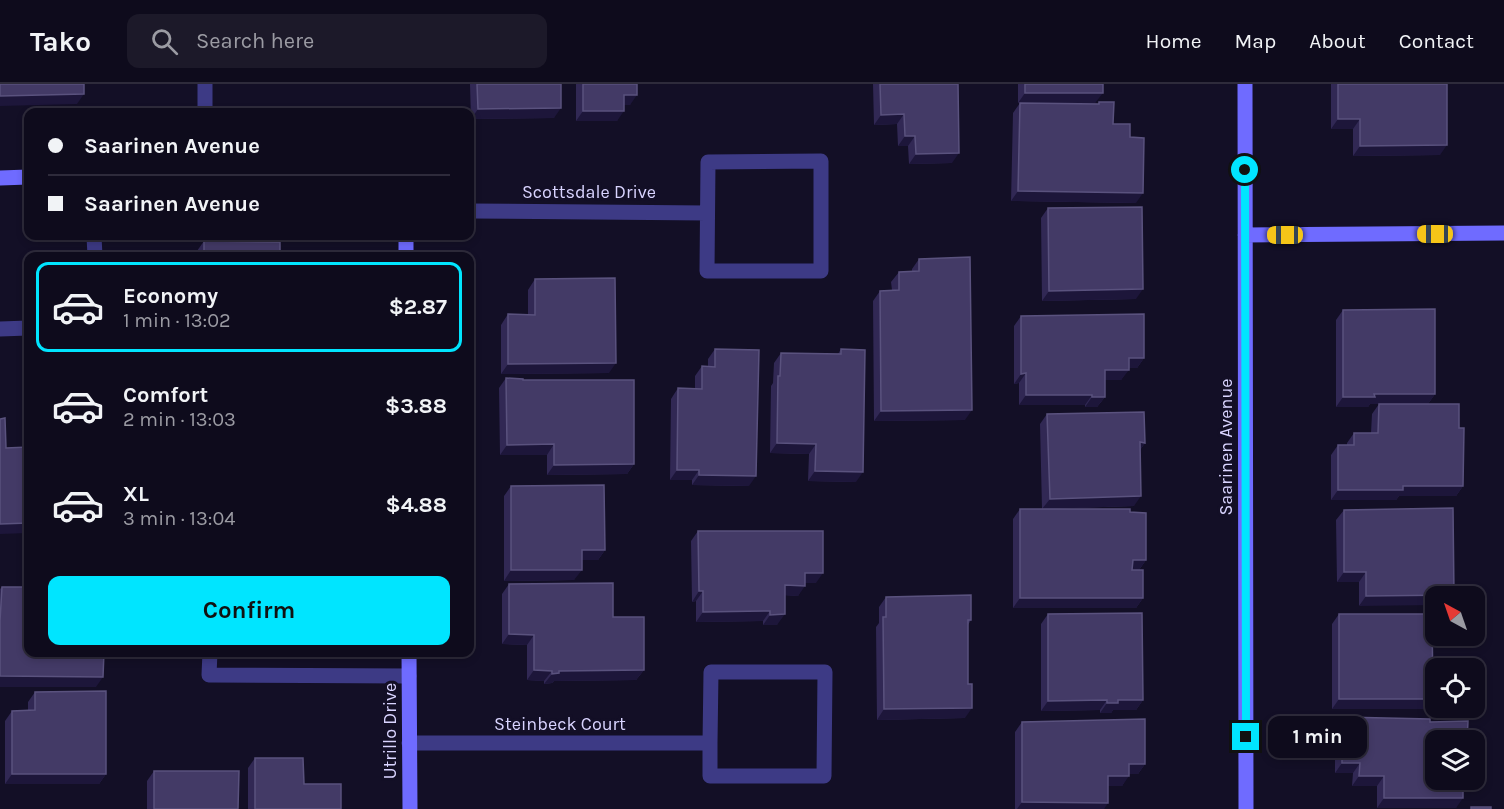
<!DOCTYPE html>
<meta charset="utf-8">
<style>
body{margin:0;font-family:Karla,sans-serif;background:#1c1929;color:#f1f3f6;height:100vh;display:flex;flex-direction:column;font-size:22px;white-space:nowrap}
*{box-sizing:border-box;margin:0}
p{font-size:20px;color:#9b9ba3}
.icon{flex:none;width:33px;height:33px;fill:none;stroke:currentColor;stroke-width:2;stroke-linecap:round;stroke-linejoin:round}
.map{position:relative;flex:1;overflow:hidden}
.panel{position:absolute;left:24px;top:168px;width:450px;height:405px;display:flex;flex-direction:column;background:#0e0b1c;border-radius:12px;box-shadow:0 3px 9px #0003,0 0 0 2px #2e2b3b}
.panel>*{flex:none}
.guide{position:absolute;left:24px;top:24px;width:450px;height:132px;border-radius:12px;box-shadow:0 3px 9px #0003,0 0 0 2px #2e2b3b;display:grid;align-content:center;height:132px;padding:0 24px;background:#0e0b1c}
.needle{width:39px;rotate:320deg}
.tools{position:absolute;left:1425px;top:502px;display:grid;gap:12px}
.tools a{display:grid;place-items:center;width:60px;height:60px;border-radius:12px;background:#0e0b1c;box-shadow:0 3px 9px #0003,0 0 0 2px #2e2b3b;font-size:30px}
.end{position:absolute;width:27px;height:27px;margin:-14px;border:8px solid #00e5ff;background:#111;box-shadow:0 0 0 3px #111}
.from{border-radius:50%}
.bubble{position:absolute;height:42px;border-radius:12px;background:#0e0b1c;box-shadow:0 3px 9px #0003,0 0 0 2px #2e2b3b;font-size:20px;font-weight:700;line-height:42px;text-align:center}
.car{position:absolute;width:18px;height:36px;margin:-18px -9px;border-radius:8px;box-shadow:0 0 4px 2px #0007;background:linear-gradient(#f5c518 24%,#345 0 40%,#f5c518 0 76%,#345 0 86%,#f5c518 0)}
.guide b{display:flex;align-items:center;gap:21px;height:57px;font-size:22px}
.guide b+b{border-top:2px solid #2e2b3b}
.guide i{width:15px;height:15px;background:#f1f3f6}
ul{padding:10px 0 0;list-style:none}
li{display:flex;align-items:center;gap:18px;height:90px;margin:0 12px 9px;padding:0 12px;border:3px solid transparent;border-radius:12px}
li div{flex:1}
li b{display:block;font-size:22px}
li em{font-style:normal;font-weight:700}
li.active{border-color:#00e5ff}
li>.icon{width:54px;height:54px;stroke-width:1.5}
.primary-button{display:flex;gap:12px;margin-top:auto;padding:12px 24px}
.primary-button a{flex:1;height:69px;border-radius:12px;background:#00e5ff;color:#111;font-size:24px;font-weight:700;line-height:69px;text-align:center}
header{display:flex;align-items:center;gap:36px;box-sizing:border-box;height:84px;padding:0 30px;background:#0e0b1c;border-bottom:2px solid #2e2b3b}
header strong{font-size:28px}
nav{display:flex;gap:33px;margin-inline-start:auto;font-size:21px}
.search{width:420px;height:54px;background:#1c1929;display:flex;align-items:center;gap:15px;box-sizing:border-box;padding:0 21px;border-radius:12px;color:#9b9ba3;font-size:22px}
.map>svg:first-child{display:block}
</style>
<header>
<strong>Tako</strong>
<div class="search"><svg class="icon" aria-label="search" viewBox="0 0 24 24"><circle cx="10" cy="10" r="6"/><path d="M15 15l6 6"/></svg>Search here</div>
<nav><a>Home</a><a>Map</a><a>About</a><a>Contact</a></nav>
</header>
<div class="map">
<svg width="1504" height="725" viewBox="0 0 1504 725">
<rect width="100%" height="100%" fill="#130f26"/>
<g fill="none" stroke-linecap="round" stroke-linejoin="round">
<path stroke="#3d3a85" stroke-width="15" d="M94 152 95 172
M0 245 28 244
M210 568 209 591 409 592"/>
<path stroke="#3d3a85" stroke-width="15" d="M205 0V28
M821 77V187H707L708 78Z
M470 127 707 129
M409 659H710V692H824L825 588H711L710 659"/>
<path stroke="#6f6bff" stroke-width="15" d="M1245 0 1246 725
M0 94 28 93
M1245 151 1504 149
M406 152V172
M409 568 410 725"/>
</g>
<path fill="#312854" d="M470 0H561L554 34 471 35Z
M576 0H637L630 21H624L617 37H576Z
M873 0H958L952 79 909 80 908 62H898L897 40 874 41Z
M1018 0H1103L1095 19H1045L1098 20 1099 18 1113 40 1130 53 1136 119 1011 117 1013 29 1020 19H1018Z
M1331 0H1447L1440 71 1353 72V45H1331Z
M1048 124 1136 215 1042 217 1041 134Z
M204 157 280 172H197V167Z
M919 175 965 336 874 337 873 217 880 207 892 206 891 198 899 188H912V185Z
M535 195 609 289 501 290V241L508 230 528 231V206Z
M1343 226 1435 310 1428 320 1459 344 1463 402 1456 412H1399L1396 416H1331V371L1338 361H1347V359L1354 349H1371L1372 330 1379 320H1370L1368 323H1336V236Z
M1021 232 1144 274 1137 284H1129L1121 296H1105V313L1097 323H1085V321H1019V299L1014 300V242Z
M715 265 749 402 692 401V396H670L671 315 678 304 695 305V292L702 282 708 283V275Z
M841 265 856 398 808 397 809 370 770 369 771 302 773 299 774 279 781 269 838 270Z
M506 294 634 380 627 390 547 391V371H500L499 304Z
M1047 330 1145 359 1140 366 1134 422 1042 425 1040 340Z
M511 402 605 466 598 476H582L574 496 504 497V412Z
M1453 424 1359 522V498H1337L1336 436 1344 426Z
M1020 425 1130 428 1146 476 1139 486 1143 514 1136 524H1013V435Z
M698 447 816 499H805L798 512 785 511 777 541H763V537L696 538V517L692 518 691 457Z
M509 500 613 533 644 586 636 596 554 597 552 599 544 600V597L527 596V561L502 560V510Z
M2 503 96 603H0V505Z
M886 513 971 536 968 541 965 634 877 636 876 543 879 539V523Z
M1048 530 1143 616 1136 626H1113L1111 629H1100V626L1041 627V540Z
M1339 530 1433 615 1426 625H1332V540Z
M35 608 106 690 99 700H5V637L12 627 28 626V618Z
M1342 633 1430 638 1465 696 1463 700 1456 724H1377V702H1352L1353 689H1335V643Z
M1022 638 1145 680 1138 690H1129L1122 702H1108L1104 725H1015V648Z
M255 674 304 700 341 725H248V684Z
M154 687 238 725H147V697Z"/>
<path fill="#1d163a" d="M1025 9H1103L1095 19H1018Z
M84 10 77 20 0 22V12Z
M624 11H637L630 21H616Z
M561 24 554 34 471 35 478 25Z
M583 27H624L617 37H576Z
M904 30 897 40 874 41 881 31Z
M1338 35H1360L1353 45H1331Z
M905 52H915L908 62H898Z
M1447 61 1440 71 1353 72 1360 62Z
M959 69 952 79 909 80 916 70Z
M1018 107 1143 109 1136 119 1011 117Z
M1143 205 1136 215 1042 217 1049 207Z
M1129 274H1144L1137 284H1121Z
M616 279 609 289 501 290 508 280Z
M1105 286H1129L1121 296H1098Z
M1026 289 1019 299 1014 300 1021 290Z
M1374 310H1435L1428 320H1370L1368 323H1336L1343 313Z
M1026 311H1092L1085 321H1019Z
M1092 313H1105L1097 323H1085Z
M972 326 965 336 874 337 881 327Z
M1140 358 1145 359 1138 369Z
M777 359 816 360 809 370 770 369Z
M554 360 547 371H500L507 361Z
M634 380 627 390 547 391 554 381Z
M677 386H699L692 396H670Z
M815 387 863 388 856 398 808 397Z
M699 391 756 392 749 402 692 401Z
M1403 402H1463L1456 412H1399L1396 416H1331L1338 406Z
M1141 412 1134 422 1042 425 1050 415Z
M28 439V449L0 450V440Z
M582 466H605L598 476H575Z
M1133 476H1146L1139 486H1126Z
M511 486H582L574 496 504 497Z
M1344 488H1366L1359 498H1337Z
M805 489H823L816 499H798Z
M785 501 805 502 798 512 778 511Z
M699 507H703L696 517 692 518Z
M1454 511 1452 513H1436V521L1359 522 1366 512Z
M1020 514H1143L1136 524H1013Z
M770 527 763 537 696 538 703 528Z
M785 530 777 541H763L770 531Z
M509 550 534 551 527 561 502 560Z
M534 586 552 587 544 597 527 596Z
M644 586 636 596 554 597 552 599 544 600 552 590 559 587Z
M0 592 103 593 96 603H0Z
M1339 615H1433L1426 625H1332Z
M1107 616 1100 626 1041 627 1048 617Z
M1118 616H1143L1136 626H1113L1111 629H1100L1107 619Z
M972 624 965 634 877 636 884 625Z
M1342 679H1360L1353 689H1335Z
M1129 680H1145L1138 690H1122Z
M12 690H106L99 700H5Z
M1108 692H1129L1122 702H1101Z
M1359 692H1384L1377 702H1352Z
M1384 714H1463L1456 724H1377Z
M1022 718 1108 719 1104 725H1017Z"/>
<path fill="#433a66" stroke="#5a527e" stroke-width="1.5" d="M0 0H84V10L0 12Z
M477 0H561V24L478 25Z
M583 0H637V11H624V27H583Z
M880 0H958L959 69 916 70 915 52H905L904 30 881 31Z
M1025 0H1103V9H1025Z
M1338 0H1447V61L1360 62V35H1338Z
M1099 18H1114L1113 40H1130V53L1144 54 1143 109 1018 107 1020 19 1099 20Z
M1142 123 1143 205 1049 207 1048 124Z
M204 157 280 158V172H204Z
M970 173 972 326 881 327 880 207 899 206V188L919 187V175Z
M615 194 616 279 508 280V230L535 231V195Z
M1435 225V310H1374L1375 313H1343V226Z
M1144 230V274H1129V286H1105V313H1092V311H1026V289L1021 290V232Z
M715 265 759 266 756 392 699 391V386H677L678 304 702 305V282L715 283Z
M841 265 865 266 863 388 815 387 816 360 777 359 778 292H780L781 269 841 270Z
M506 294 523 295V296H634V380L554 381V360L507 361Z
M1379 320H1459V344H1464L1463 402H1403V406H1338V361H1354V349H1378Z
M1144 328 1145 359 1140 358 1141 412 1050 415 1047 330Z
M5 334 6 364 28 363V439L0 440V335Z
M604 401 605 466H582V486H511V402Z
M1453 424 1454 511 1366 512V488H1344V426Z
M1020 425H1130V428L1146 429V476H1133L1132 486H1143V514H1020Z
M698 447H823V489H805V502L785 501V530L770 531V527L703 528V507H699Z
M613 499V533H644V586L559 587V589L552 590V587L534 586V551L509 550V500Z
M2 503H28V568H104L103 593 0 592V537Z
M971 511V536H968V600H972V624L884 625 883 533H886V513Z
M1142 529 1143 616H1118V619H1107V616L1048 617V530Z
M1339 530H1432L1433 615H1339Z
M106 607V690H12V627L35 626V608Z
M1342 633 1430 635V638L1468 637 1467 657H1436V696H1463V714H1384V692H1359L1360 679H1342Z
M1145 635V680H1129V692H1108V719L1022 718V638Z
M255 674H303L304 700H341V725H255Z
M154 687H239L238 725H154Z
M1471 723H1491V725H1471Z"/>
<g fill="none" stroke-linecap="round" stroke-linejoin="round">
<path stroke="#00e5ff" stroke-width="8" d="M1245 86 1246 653"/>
</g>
<g text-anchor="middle" stroke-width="6" stroke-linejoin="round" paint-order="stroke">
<g font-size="18" fill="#d9d4ff" stroke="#130f26">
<text x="589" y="114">Scottsdale Drive</text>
<text transform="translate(1226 363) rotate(-90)" y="6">Saarinen Avenue</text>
<text x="560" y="646">Steinbeck Court</text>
<text transform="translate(390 647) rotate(-90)" y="6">Utrillo Drive</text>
</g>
</g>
</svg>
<div class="tools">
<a><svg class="needle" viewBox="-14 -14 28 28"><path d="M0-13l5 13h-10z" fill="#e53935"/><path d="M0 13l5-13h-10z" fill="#9b9ba3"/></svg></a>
<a><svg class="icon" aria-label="locate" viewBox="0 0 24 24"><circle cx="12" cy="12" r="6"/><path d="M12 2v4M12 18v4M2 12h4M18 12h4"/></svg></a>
<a><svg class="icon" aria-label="layers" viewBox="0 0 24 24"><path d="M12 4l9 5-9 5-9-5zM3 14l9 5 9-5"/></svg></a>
</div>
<i class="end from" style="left:1245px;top:86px"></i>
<i class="end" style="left:1246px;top:653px"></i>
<div class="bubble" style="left:1268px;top:632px;width:99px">1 min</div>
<i class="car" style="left:1435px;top:150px;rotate:270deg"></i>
<i class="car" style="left:1285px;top:151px;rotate:270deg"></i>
<div class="guide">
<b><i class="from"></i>Saarinen Avenue</b>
<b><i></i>Saarinen Avenue</b>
</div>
<section class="panel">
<ul>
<li class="active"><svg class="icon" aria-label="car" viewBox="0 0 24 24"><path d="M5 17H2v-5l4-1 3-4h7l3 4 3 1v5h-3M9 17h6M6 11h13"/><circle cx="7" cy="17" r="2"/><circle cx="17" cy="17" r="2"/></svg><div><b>Economy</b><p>1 min · 13:02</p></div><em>$2.87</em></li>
<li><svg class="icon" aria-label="car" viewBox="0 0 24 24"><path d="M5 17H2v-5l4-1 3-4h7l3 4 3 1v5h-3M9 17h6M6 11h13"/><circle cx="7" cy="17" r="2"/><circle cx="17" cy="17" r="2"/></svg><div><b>Comfort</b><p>2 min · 13:03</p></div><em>$3.88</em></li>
<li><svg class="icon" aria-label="car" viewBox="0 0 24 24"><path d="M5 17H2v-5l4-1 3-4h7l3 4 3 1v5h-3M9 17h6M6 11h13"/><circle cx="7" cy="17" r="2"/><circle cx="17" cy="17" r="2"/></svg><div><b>XL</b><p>3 min · 13:04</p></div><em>$4.88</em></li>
</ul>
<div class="primary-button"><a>Confirm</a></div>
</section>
</div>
